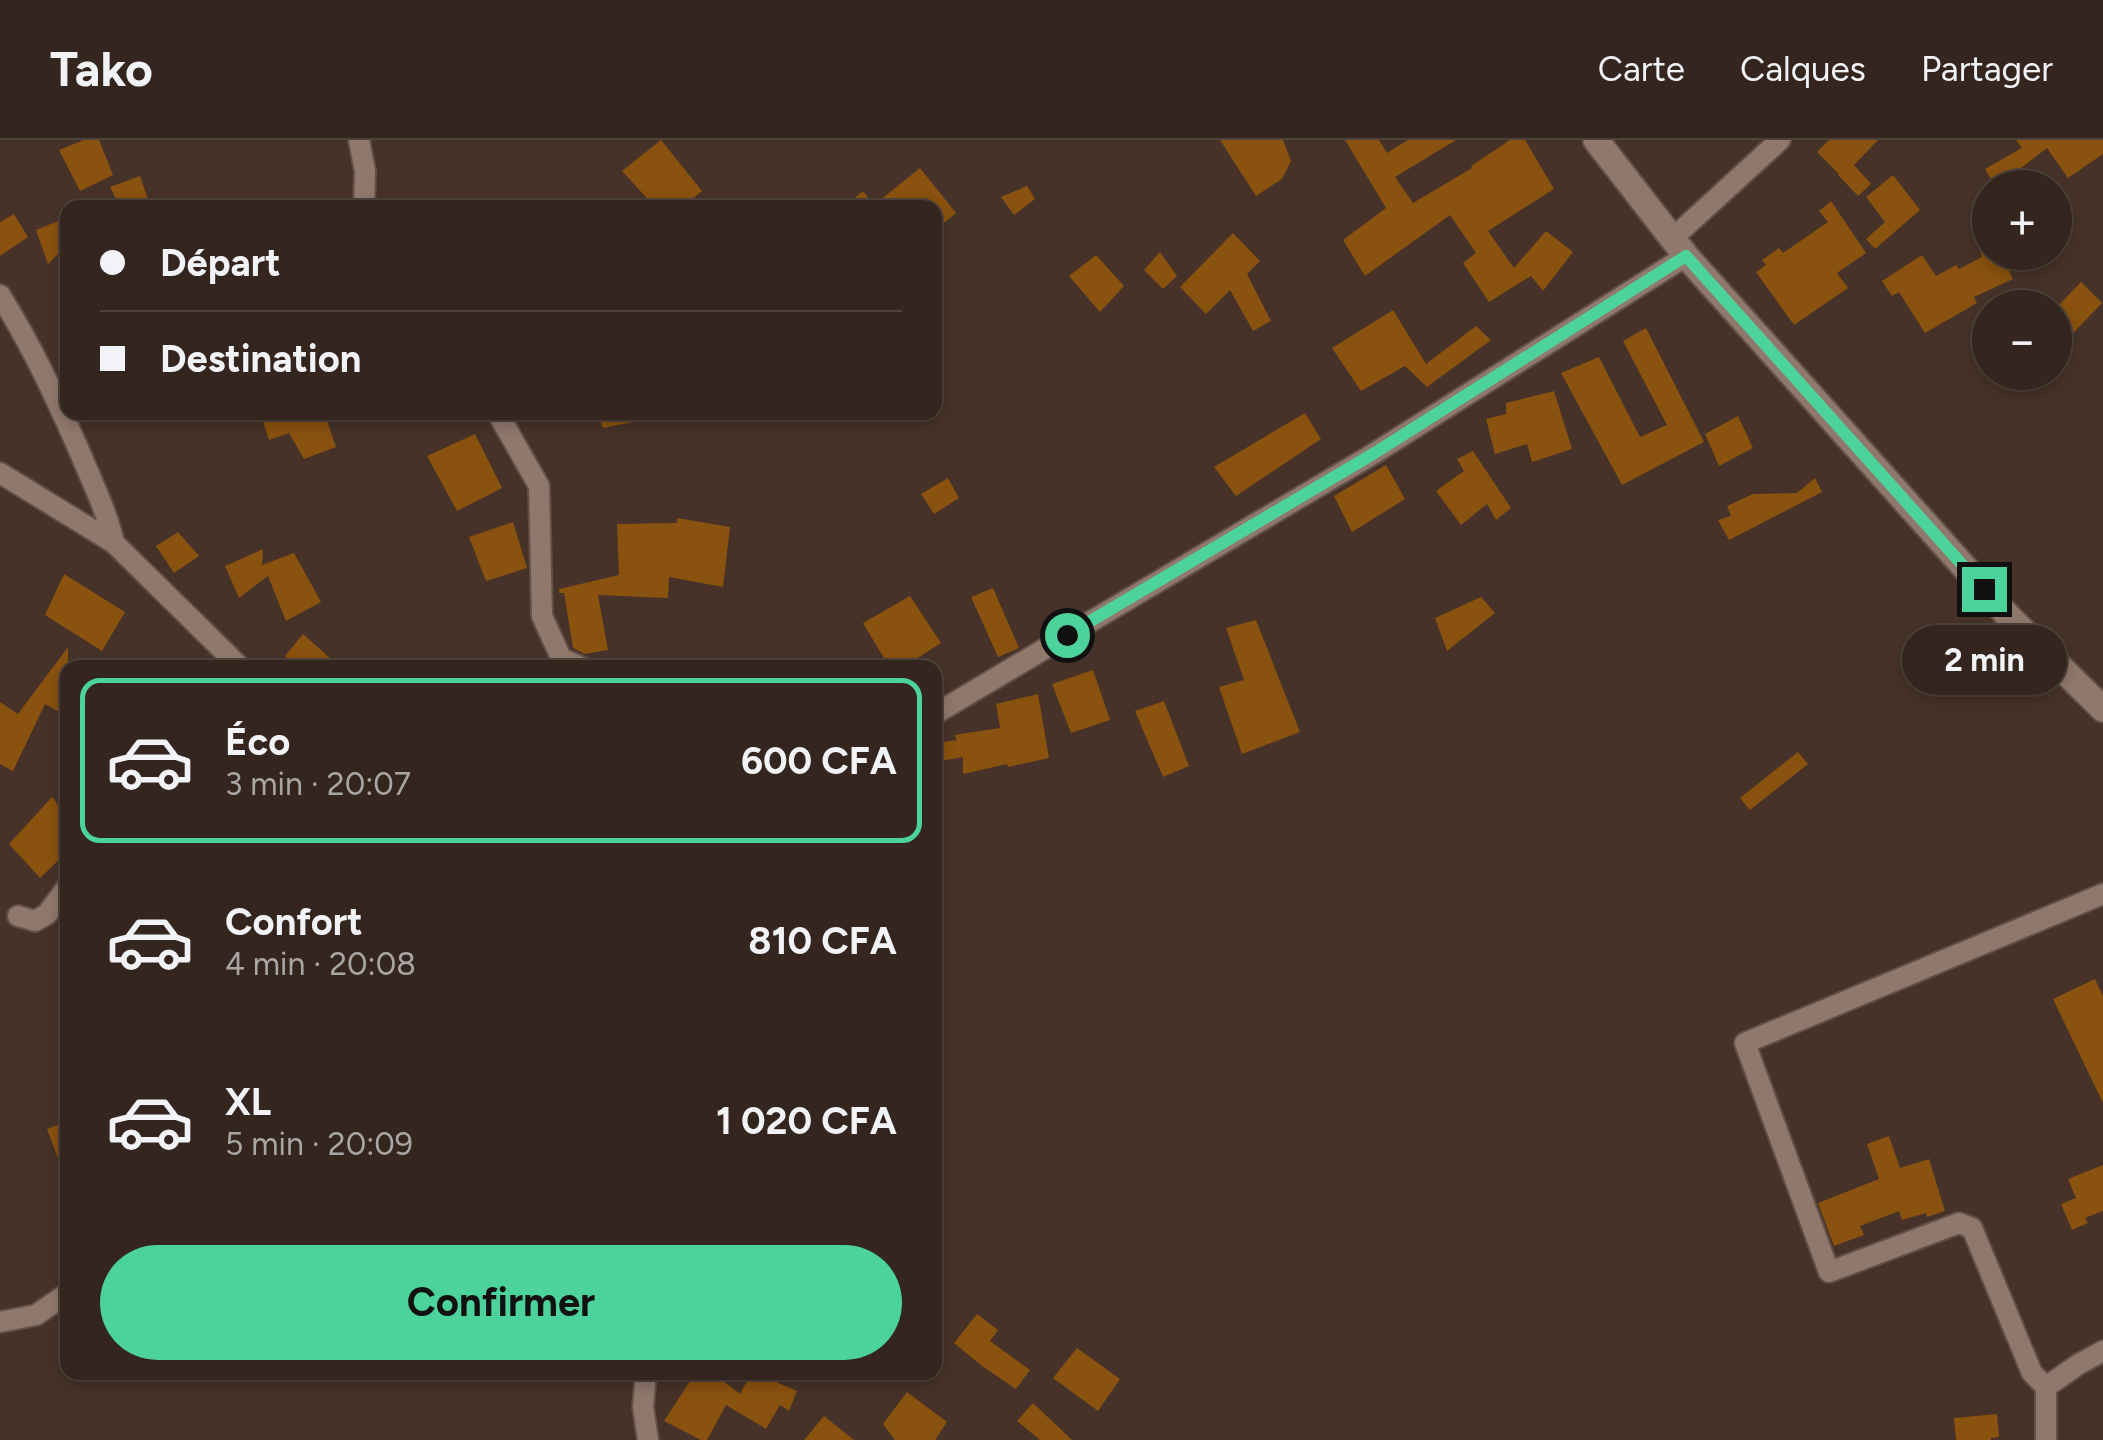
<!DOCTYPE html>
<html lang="fr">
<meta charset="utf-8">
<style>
body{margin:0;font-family:Figtree,sans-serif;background:#3c2e27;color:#f1f3f6;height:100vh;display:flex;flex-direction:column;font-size:38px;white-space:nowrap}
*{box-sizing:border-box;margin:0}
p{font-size:32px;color:#a9a5a4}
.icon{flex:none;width:55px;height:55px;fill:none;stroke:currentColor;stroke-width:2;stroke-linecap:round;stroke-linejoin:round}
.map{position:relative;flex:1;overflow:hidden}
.side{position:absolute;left:60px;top:520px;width:882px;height:720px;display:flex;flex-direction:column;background:#34261e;border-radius:20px;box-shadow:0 5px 15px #0003,0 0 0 2px #4e433c}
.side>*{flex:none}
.guide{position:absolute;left:60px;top:60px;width:882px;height:220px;border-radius:20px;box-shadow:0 5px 15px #0003,0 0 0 2px #4e433c;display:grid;align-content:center;height:220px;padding:0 40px;background:#34261e}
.tools{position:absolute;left:1972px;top:30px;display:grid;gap:20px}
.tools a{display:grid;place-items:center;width:100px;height:100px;border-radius:50%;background:#34261e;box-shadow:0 5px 15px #0003,0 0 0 2px #4e433c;font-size:50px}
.end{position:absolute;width:45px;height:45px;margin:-22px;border:12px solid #4cd39b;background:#111;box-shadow:0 0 0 5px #111}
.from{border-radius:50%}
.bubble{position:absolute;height:70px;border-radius:35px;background:#34261e;box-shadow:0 5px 15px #0003,0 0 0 2px #4e433c;font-size:32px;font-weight:700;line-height:70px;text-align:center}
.guide b{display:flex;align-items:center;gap:35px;height:95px;font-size:38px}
.guide b+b{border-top:2px solid #4e433c}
.guide i{width:25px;height:25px;background:#f1f3f6}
ul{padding:18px 0 0;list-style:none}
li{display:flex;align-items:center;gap:30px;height:165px;margin:0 20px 15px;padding:0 20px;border:5px solid transparent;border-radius:20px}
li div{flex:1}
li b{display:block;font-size:38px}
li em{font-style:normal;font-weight:700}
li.selected{border-color:#4cd39b}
li>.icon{width:90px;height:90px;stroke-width:1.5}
.primary-button{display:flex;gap:20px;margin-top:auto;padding:20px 40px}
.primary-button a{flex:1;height:115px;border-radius:60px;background:#4cd39b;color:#111;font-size:40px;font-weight:700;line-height:115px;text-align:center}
header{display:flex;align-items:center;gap:60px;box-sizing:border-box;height:140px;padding:0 50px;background:#34261e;border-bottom:2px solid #4e433c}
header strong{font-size:48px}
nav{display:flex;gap:55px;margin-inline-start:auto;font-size:35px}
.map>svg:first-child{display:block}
</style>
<header>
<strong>Tako</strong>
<nav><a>Carte</a><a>Calques</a><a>Partager</a></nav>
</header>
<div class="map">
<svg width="2103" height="1300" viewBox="0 0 2103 1300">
<rect width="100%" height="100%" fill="#463228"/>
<path fill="#89520e" d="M84 0H99L113 35 80 51 59 10Z
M661 0 702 51 682 68H656L622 31Z
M1220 0H1283L1291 21 1282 39 1256 56Z
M1345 0H1379L1387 13 1408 0H1456L1395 37 1413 63 1472 28 1471 26 1510 0H1525L1554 49 1488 91 1514 128 1546 91 1573 112 1543 151 1531 136 1489 162 1463 123 1476 113 1450 75 1365 136 1343 100 1386 68Z
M1829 0H1878L1854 25 1871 44 1858 56 1838 35 1839 34 1817 12Z
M2016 0H2103V14L2068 38 2047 8 2012 35 2014 38 1996 48 1985 29 2022 8Z
M920 28 956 73 935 90V68H843L863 51 874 65Z
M1893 35 1920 70 1875 109 1866 99 1885 82 1866 57Z
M140 36 151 68H120L110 47Z
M1027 46 1035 59 1014 75 1001 57Z
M1831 61 1866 113 1837 133 1848 148 1794 185 1756 132 1766 125 1762 120 1779 108 1783 113 1828 82 1819 71Z
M14 74 28 97 0 116V82Z
M68 77V104L48 124 36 90Z
M1233 93 1260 121 1247 134 1271 181 1253 191 1230 150 1206 174 1180 147Z
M1160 112 1177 136 1163 149 1144 130Z
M1980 112H2009L2016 127 2009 131 2013 139 1974 157 1977 163 1925 193 1899 152 1892 156 1882 141 1922 115 1936 136 1956 125 1959 129 1982 117Z
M1096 115 1124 146 1100 172 1069 136Z
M2081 142 2102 163 2055 212V169Z
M1393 170 1426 224 1476 186 1491 200 1427 247 1405 226 1361 251 1332 208Z
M1646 188 1704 302 1622 345 1561 233 1599 217 1640 297 1667 285 1623 201Z
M1554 251 1572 309 1532 322 1527 304 1495 314 1486 279 1506 274V263Z
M260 272H324L336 307 304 319 289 293 269 300Z
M597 272H647L648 279 603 288Z
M1305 273 1321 299 1236 356 1214 327Z
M1738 276 1753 308 1719 326 1705 294Z
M475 294 502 348 457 371 427 316Z
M1473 311 1511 368 1496 380 1487 364 1461 385 1436 351 1464 331 1457 319Z
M1386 325 1405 359 1352 392 1334 356Z
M948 338 959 358 934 374 921 354Z
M1815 338 1822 352 1729 400 1718 380 1731 376 1727 366 1753 354 1797 353Z
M677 378 730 387 723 447 669 437 668 458 598 455 608 510 585 514 573 508 564 453H559V449L619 435 617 384 677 383Z
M513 382 527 428 486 441 469 397Z
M178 392 199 416 174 433 156 406Z
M263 409 262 425 294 413 321 462 286 481 268 436 239 458 225 426Z
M64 434 125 472 102 511 45 475Z
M993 448 1019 508 998 517 971 457Z
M910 456 941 503 902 528H890L863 483Z
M1481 457 1495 473 1447 511 1435 478Z
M1256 480 1300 592 1242 614 1219 547 1244 540 1226 488Z
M303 494 331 519 324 528H299L285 516Z
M68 507V577L45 564 13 631 0 624V562L18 574Z
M1093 530 1110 580 1071 593 1052 544Z
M1038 554 1049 618 1008 627 1007 624 963 634V617L935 622V603L957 600 954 595 1000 588 996 564Z
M1164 561 1189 626 1163 637 1135 571Z
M1798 612 1808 624 1750 670 1740 658Z
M52 657 68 678V711L40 738 9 704Z
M2095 839 2103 856V963L2053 859Z
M68 981V1039H66L47 989Z
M1889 996 1900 1028 1929 1019 1945 1071 1927 1077 1926 1073 1902 1080 1899 1071 1860 1086 1864 1095 1834 1106 1818 1063 1879 1039 1867 1004Z
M2103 1025V1071L2085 1078 2088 1083 2072 1090 2061 1064 2076 1058 2068 1039Z
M977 1174 998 1190 990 1201 1030 1230 1016 1249 982 1226 954 1203Z
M1077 1208 1120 1239 1098 1271 1053 1238Z
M696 1232H712L740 1254 752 1232H780L774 1241 797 1251 789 1271 780 1265 766 1289 726 1265 707 1300H701L664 1281Z
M907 1252 947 1282 935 1300H895L883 1284Z
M1033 1263 1072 1300H1040L1017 1281Z
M1997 1274 1999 1297 1991 1298V1300H1956L1954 1278Z
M824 1276 854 1300H804Z"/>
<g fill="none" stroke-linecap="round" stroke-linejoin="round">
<defs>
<path id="minor" d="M359 0 365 31 364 68
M1673 98 1780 0
M0 155C32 206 57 260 81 315 93 344 107 372 114 403
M497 272 539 346 542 476 561 518 583 528
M0 333 114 403 241 528
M935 574 1373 314 1686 116
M18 776 35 781 47 774 68 746
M0 1182 36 1175 68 1153
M646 1232 643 1267 648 1300
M2046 1247 2032 1233 1972 1088 1959 1083 1829 1132 1745 903 2103 754
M2046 1300V1247L2079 1224 2103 1211"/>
<path id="secondary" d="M1596 0 1686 116 2009 477 2103 569"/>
</defs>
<use href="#minor" stroke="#615048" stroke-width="24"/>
<use href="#secondary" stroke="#615048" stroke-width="29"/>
<use href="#minor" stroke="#90786c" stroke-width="20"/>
<use href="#secondary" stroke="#90786c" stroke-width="25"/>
</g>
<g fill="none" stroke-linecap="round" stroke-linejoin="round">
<path stroke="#4cd39b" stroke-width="12" d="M1067 495 1373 314 1686 116 1984 449"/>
</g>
</svg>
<div class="tools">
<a>+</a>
<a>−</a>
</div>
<i class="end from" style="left:1067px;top:495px"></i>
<i class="end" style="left:1984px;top:449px"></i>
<div class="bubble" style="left:1902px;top:485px;width:165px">2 min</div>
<div class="guide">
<b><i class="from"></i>Départ</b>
<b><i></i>Destination</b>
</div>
<section class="side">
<ul>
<li class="selected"><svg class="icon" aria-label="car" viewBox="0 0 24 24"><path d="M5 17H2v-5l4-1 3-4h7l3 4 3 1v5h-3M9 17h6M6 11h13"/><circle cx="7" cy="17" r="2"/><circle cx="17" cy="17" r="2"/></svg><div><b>Éco</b><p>3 min · 20:07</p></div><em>600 CFA</em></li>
<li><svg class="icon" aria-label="car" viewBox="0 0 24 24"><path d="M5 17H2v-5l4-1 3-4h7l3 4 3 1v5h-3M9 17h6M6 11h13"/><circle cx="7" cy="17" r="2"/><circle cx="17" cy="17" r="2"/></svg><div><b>Confort</b><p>4 min · 20:08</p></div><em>810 CFA</em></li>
<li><svg class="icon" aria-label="car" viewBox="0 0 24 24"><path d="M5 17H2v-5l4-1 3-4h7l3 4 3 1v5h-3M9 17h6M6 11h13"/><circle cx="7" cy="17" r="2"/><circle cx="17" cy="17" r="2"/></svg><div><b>XL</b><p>5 min · 20:09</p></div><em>1 020 CFA</em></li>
</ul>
<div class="primary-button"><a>Confirmer</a></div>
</section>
</div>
